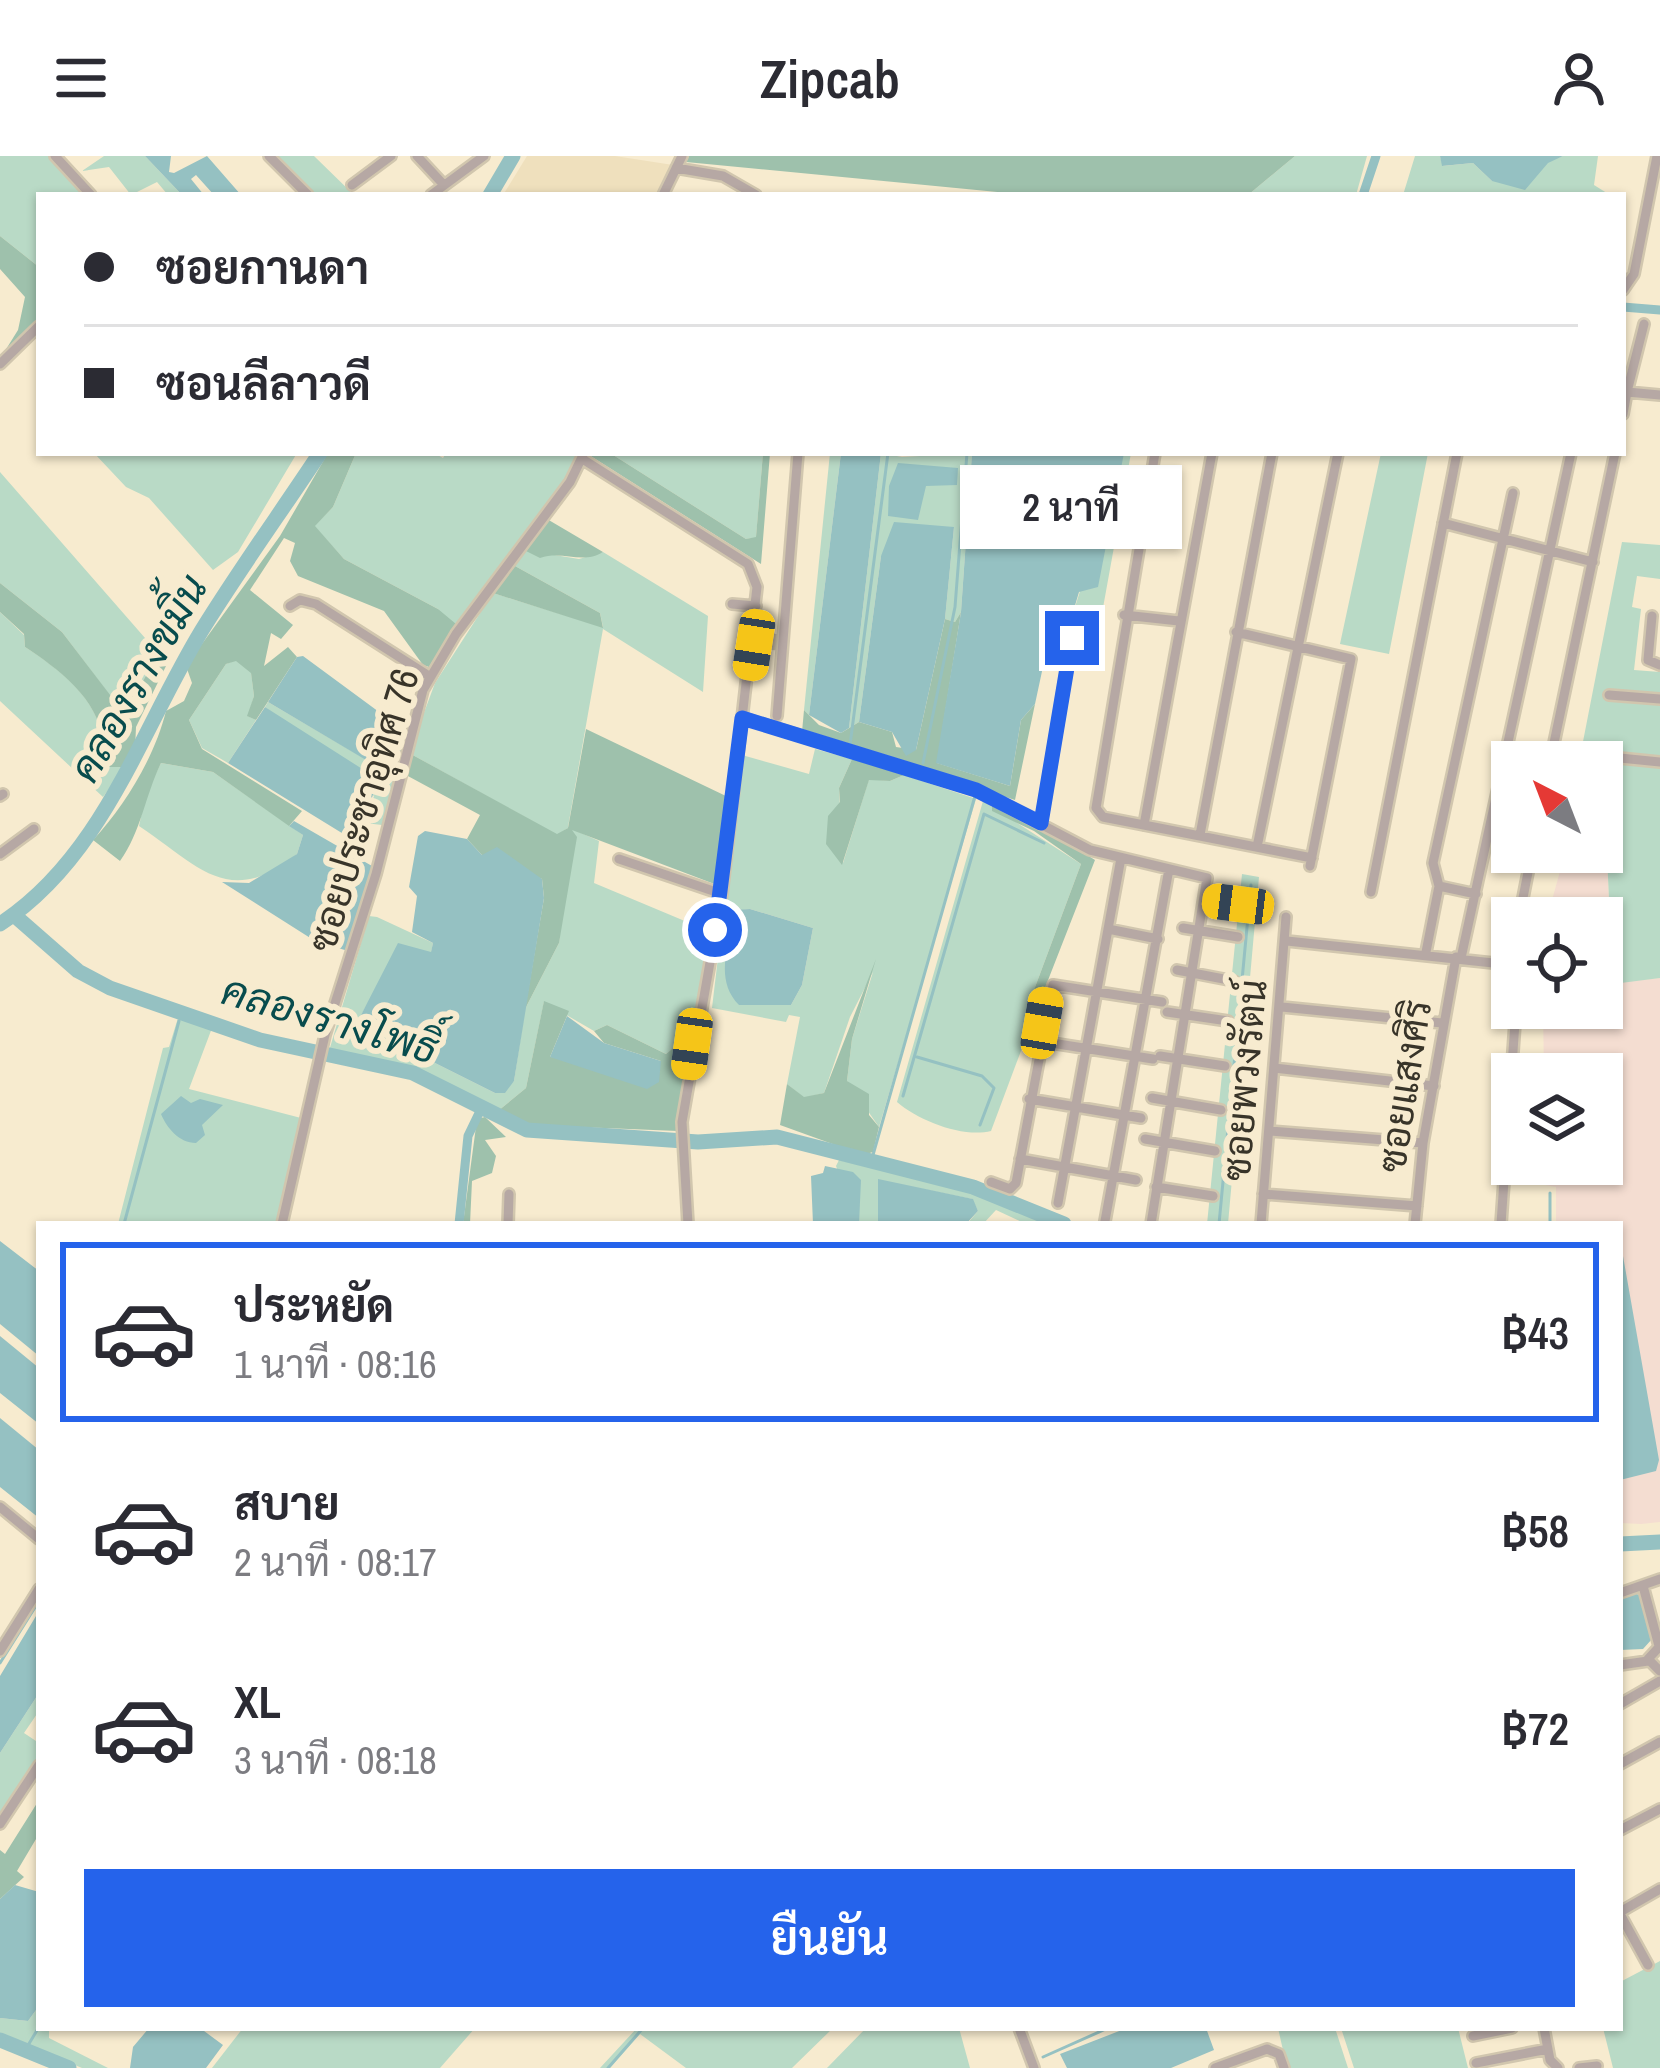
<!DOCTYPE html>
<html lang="th">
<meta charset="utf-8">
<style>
body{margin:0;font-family:"Archivo Narrow",Sarabun,sans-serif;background:#f7f7f7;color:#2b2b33;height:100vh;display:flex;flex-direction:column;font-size:45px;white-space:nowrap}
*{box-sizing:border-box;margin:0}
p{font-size:39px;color:#7c7c81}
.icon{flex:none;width:66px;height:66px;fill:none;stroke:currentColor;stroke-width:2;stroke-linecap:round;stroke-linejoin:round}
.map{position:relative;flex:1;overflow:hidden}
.side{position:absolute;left:36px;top:1065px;width:1587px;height:810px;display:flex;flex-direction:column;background:#fff;border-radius:0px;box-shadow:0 3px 9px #0004}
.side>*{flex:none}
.banner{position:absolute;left:36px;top:36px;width:1590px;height:264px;border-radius:0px;box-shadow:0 3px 9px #0004;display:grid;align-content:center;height:264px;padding:0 48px;background:#fff}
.needle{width:78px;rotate:318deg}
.tools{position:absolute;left:1491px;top:585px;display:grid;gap:24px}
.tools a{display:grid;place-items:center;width:132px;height:132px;border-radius:0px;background:#fff;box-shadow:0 3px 9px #0004;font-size:60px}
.end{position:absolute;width:54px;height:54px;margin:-27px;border:15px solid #2563eb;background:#fff;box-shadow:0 0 0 6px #fff}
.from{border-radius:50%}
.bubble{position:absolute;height:84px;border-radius:0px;background:#fff;box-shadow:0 3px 9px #0004;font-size:39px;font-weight:600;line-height:84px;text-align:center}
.car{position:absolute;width:36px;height:72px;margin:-36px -18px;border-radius:15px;box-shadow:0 0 9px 3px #0007;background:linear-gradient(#f5c518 24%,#345 0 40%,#f5c518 0 76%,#345 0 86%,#f5c518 0)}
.banner b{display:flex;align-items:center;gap:42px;height:114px;font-size:45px}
.banner b+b{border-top:3px solid #e1e1e2}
.banner i{width:30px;height:30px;background:#2b2b33}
ul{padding:21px 0 0;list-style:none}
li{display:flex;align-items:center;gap:36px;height:180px;margin:0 24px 18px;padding:0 24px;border:6px solid transparent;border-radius:0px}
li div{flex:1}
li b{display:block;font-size:45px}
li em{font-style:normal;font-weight:600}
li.selected{border-color:#2563eb}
li>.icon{width:108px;height:108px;stroke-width:1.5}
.button{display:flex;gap:24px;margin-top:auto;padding:24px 48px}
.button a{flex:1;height:138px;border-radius:0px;background:#2563eb;color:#fff;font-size:48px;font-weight:600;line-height:138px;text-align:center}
header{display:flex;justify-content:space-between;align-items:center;height:156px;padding:0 48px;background:#fff;font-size:54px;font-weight:600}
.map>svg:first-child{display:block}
</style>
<header><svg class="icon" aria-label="menu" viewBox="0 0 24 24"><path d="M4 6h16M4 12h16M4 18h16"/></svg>Zipcab<svg class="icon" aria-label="person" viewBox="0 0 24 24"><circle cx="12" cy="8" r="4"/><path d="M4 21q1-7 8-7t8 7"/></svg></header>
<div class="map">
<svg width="1660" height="1912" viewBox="0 0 1660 1912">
<rect width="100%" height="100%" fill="#f7ebcf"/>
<path fill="#efe0bd" d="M527 0H615L673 9 657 39H503Z"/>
<path fill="#f4ddd1" d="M1607 700 1613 827 1660 822V1366L1641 1368 1620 1367V1068H1556V1031L1545 1029V1008H1602V918H1544L1543 852H1602V762H1547L1564 701Z"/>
<path fill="#b9dac6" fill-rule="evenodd" d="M0 0H51L86 39H39V111L0 80Z
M104 0H145L182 39H168L157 26 131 39 109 11 82 15Z
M274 0H314L354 39H313Z
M1295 0H1367L1356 39H1248Z
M1415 0H1440L1443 10 1473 7 1492 25 1563 0H1598L1594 29 1610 39H1403Z
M94 297H297L238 396 213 414 149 342 126 331Z
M356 297H434L443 302 446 297H575L577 307 453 476 438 453 344 403 314 370 333 351Z
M610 297H763L756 382 746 383Z
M830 297H841L809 559 804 554Z
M881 297 902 301 972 297 961 456 955 466 945 463 954 371 881 400 859 566 849 572Z
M1124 297H1131L1097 485 1050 478 1068 473Z
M1381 297H1428L1389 498 1340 488Z
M0 316 159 498 141 528 117 549 62 476 0 427Z
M1622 386 1660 389V423L1637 420 1632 451 1641 453 1634 514 1660 516V822L1613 828 1607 700H1561L1602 696V606H1579Z
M524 394 579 403 603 396 708 460 703 536 603 473 568 671 599 685 594 727 711 776 688 893 684 884 666 898 607 869 594 875 544 846 526 932 498 955 415 913 329 895 369 760 377 761 433 787 431 797 380 826 361 859 431 905 495 937 514 925 525 853 559 787 568 672 557 679 409 597 435 527 493 437 603 471 600 457 515 410Z
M0 456 24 479 25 491C58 512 99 543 102 584L92 597 109 611H125L103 641 0 545Z
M236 504 251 516 254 540 248 560 256 564 228 607 202 592 189 564 226 508Z
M268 546 372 607 387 594 394 567 406 577 382 669 365 667 374 640 265 551Z
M815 593 852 603 839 632 843 707 869 623 890 625 904 619 976 643 879 971 847 925 852 883 873 816 850 861 824 937 804 942 787 928 800 861 789 859 786 866 712 852 742 599 809 618ZM750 753 813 772 802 829 791 849H739L734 755Z
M161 607 213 616 303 679 297 698C229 753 200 711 139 670L146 637Z
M983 645 1081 708 1028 850 1034 860 991 975C963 982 919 965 897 946Z
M1242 718 1259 721 1228 1068H1207Z
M178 862 212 872 189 933 301 962 277 1068H118L163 892 169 891Z
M839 1004 972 1035 1050 1068H1026L996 1054 983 1068H967L978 1055 972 1043 878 1024V1068H859L836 1010Z
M39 1537V1555L24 1577 39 1587V1600L0 1660V1597Z
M1660 1805V1912H1613L1603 1872H1620V1826Z
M39 1850V1872H49V1882L108 1912H82L0 1878V1862L28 1865Z
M243 1872H475L440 1912H212Z
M637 1872H833L792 1912H686L640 1878 610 1912H600Z
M866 1872H959L970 1912H827Z
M1278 1872H1335L1348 1912H1287Z
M1341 1872H1458L1468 1912H1354Z"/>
<path fill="#9ec1ac" d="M689 0H1295L1248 39H1028L686 6Z
M0 80 39 111V165L0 203 18 174 25 141 0 113Z
M328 297H356L333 351 315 370 344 403 438 453 456 468 429 511 423 509 384 455 298 420 290 405 295 387 284 382 250 434 293 469 281 483 271 477 264 510 288 491 297 501 256 564 247 560 254 540 251 517 236 505 226 508 189 564 202 593 302 655 289 670 213 616 161 607C145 640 141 676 120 705L93 684C125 650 155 600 166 555L184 545 192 527 186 510 280 380Z
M610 297 746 383 756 381 763 297H770L761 408 589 299Z
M547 363 603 396C582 409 563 394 540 402L524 394Z
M515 410 600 457 603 472 493 437Z
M0 427 62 476 117 548 141 528 159 498 166 510 136 571 135 594 125 611H109L91 597 102 584C99 543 57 512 25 491L24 478 0 456Z
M961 456 937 607 1010 630 1021 564 1035 548 1015 644 802 576 804 554 819 569 841 577 859 566 892 576 896 591 916 594 945 463 955 466Z
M586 573 728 641 717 729 572 674 577 681 559 787 525 853 544 742 542 723 482 699 467 683 480 659 406 619 409 597 557 678 568 672Z
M852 603 904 619 890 625 869 624 842 709 826 688 828 660 840 646 839 632Z
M992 648 1030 663 1095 704 1034 860 1028 850 1081 708 1034 675 992 655Z
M876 803 852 883 847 925 869 938V959L879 971 873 996 863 999 780 969 787 928 804 941 824 937Z
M544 845 569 855 550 901 661 905 604 887 594 875 607 869 666 898 684 883 688 893 678 975 530 969 498 955 526 932Z
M485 961 506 981 485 984 496 1000 492 1017 472 1025 470 1068H463L477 963Z
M39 1644V1678L17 1715 24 1721 0 1743V1694L5 1698Z"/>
<path fill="#95c1c2" d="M145 0H171L169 16 174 17 207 0 241 39H214L196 19 191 23 204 39H182Z
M1440 0H1563L1548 7 1525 34 1492 25 1473 7 1442 10Z
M841 297H881L849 572 841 577 809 559Z
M972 297H1124L1098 431 1079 436 1068 473 1050 478 1035 548 1021 564 1010 630 936 607 961 456Z
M898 307 958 312 957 329 926 330 918 364 888 360 889 330Z
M894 366 954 371 945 463 916 594 906 600 892 576 859 566 881 400Z
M303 500 394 567 379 606 371 607 268 546 297 501Z
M265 551 378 623 360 679 350 682 228 607Z
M294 665 372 710 348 795 315 785 222 726 249 727 297 698 303 679 289 670Z
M425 675 467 683 482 699 497 691 542 723 544 742 514 925 505 937H495L431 905 359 880 361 859 398 787 431 796 433 787 412 776 417 740 409 731 418 680Z
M750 753 813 772 802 829 791 849H739C713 823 730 787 734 754Z
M567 860 604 887 661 905 659 926 647 933 550 901Z
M181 940 191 947 200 943 223 949 202 969 205 979 196 987C179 987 167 972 161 958Z
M825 1010 853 1016 861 1024 859 1068H813L811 1020 823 1017Z
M878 1023 973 1043 978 1055 966 1068H878Z
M1620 1083 1659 1304 1656 1315 1620 1324Z
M0 1085 39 1115V1200L0 1168Z
M0 1180 39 1212V1268L0 1237Z
M0 1262 39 1294V1362L0 1331Z
M1631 1437 1641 1439 1652 1483 1643 1493 1620 1494V1443Z
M39 1455V1537L0 1597V1520Z
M15 1729 39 1736V1850L28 1865 0 1862V1743Z
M149 1872H200L223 1889 206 1912H130L133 1891Z
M1127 1872H1206L1214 1894 1171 1912H1067L1060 1898Z"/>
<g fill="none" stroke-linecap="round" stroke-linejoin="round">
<path stroke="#95c1c2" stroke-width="3" d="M850 589 888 297
M923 607 955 451 967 297
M181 857H182
M917 901 982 920 994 932 980 969
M903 940 984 658 1044 687
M871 1006 975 640
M124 1068 179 865
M1219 1068 1251 729
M1550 1068V1037
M0 1507 39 1445
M27 1891 39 1871
M1043 1901 1108 1872
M608 1912 643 1872"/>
<path stroke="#95c1c2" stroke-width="9" d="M1363 39 1376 0
M1623 151 1660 154
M459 1068 468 980 481 953"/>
<path stroke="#95c1c2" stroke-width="15" d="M490 39 513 0
M14 759 78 815 110 832 260 884 413 917 527 974 698 986 777 981 973 1031 1064 1068
M0 768C103 701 141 574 202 474 239 414 281 356 320 297
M1620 1388 1660 1386
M0 1884 69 1912"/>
<path stroke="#d1c6ae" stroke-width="9" stroke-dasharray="9 4.5" stroke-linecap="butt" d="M754 481 782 483
M754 489 782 490"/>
<defs>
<path id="street" d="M55 0 91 39
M269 0 308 39
M417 0 443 28
M676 12 723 20 756 39
M352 29 391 0
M431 39 484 0
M663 39 682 0
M1623 134 1634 118 1657 0
M0 208 39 170
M1627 236 1644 168
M1623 258 1627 236 1660 239
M1155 297 1096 652 1103 661 1312 702
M584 304 748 408 757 431 722 738 682 966 688 1068
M1443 367 1593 406
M732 448 756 450
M290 450 300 444 316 448 429 520
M1124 459 1179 465
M1652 460 1648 504 1660 509
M1236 476 1351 503 1310 710
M1609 539 1660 543
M777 560 798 297
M743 562 976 634 1090 694 1207 722 1151 1068
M1600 600 1660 606
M1550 606 1615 297
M0 640 3 638
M1041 667 1072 482
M1144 669 1212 297
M1200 679 1272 297
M1257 691 1338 297
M0 698 34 673
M619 703 722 738
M1439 730 1433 707 1513 337
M1371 736 1457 297
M1206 745 1238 749
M1519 762 1532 696
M1183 772 1238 781
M1108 773 1158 783
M1287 785 1512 809
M1426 796 1439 730 1476 738
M1461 802 1571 297
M1177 814 1234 825
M1282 851 1442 867
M1167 856 1228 865
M1039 885 1153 903
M1160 900 1225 910
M1274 912 1434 930
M1152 942 1221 954
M1029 943 1141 962
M1269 975 1423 987
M1145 983 1215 995
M1020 1003 1136 1024
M991 1026 1010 1033 1016 1027 1053 829 1162 846
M1156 1031 1213 1040
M1263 1038 1417 1050
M1058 1047 1121 702
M1105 1065 1169 713
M282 1068 325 879 376 718 423 534 456 478 570 326 584 297
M508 1068 509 1038
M1261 1068 1286 761
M1415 1068 1423 987 1456 801
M1501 1068 1516 852
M0 1351 39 1383
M1643 1430 1659 1490
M1620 1437 1660 1423
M1660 1490 1648 1503 1660 1515
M0 1495 39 1433
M1620 1509 1648 1505
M1620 1548 1660 1525
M1620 1608 1660 1586
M0 1668 39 1609
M1620 1674 1660 1653
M1620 1756 1660 1733
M1620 1758 1648 1809
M1019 1872 1034 1912
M1544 1872 1550 1904 1558 1912
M1473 1880 1512 1872
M1476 1907 1548 1893
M1215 1912 1267 1893 1279 1898 1284 1912
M1579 1912 1597 1910"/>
</defs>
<use href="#street" stroke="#d1c6ae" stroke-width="14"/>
<use href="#street" stroke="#b6a8a4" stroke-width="9"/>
</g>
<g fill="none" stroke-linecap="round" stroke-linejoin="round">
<path stroke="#2563eb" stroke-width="15" d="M715 774 742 562 976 634 1041 667 1072 482"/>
</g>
<g text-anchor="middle" stroke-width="12" stroke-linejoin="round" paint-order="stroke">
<g font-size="39" fill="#383429" stroke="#f7ebcf">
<text transform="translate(363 654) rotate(-73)" y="14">ซอยประชาอุทิศ 76</text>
<text transform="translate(1244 924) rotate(-85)" y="14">ซอยพวงรัตน์</text>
<text transform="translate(1404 930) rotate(-81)" y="14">ซอยแสงศิริ</text>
</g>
<g font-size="42" font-style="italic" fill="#084c4d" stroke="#f7ebcf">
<text transform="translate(138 522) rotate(-60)" y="15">คลองรางขมิ้น</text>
<text transform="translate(330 863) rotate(16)" y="15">คลองรางโพธิ์</text>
</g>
</g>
</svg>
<div class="tools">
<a><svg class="needle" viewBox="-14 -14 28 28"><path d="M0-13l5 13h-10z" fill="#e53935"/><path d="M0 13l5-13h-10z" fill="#7c7c81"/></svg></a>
<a><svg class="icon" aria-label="locate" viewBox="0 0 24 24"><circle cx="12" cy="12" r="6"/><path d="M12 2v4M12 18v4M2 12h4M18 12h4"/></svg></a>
<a><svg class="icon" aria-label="layers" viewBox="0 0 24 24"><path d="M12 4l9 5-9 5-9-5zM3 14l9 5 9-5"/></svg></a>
</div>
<i class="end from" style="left:715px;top:774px"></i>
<i class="end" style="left:1072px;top:482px"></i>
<div class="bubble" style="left:960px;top:309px;width:222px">2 นาที</div>
<i class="car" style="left:754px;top:489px;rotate:189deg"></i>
<i class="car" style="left:1238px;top:748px;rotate:277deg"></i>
<i class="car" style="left:1042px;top:867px;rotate:10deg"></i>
<i class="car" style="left:692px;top:888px;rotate:188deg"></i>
<div class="banner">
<b><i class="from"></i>ซอยกานดา</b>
<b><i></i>ซอนลีลาวดี</b>
</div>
<section class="side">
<ul>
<li class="selected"><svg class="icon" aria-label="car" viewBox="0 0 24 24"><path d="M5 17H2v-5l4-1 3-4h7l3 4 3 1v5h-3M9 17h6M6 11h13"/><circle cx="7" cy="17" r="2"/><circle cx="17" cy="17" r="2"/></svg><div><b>ประหยัด</b><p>1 นาที · 08:16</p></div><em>฿43</em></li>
<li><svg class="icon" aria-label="car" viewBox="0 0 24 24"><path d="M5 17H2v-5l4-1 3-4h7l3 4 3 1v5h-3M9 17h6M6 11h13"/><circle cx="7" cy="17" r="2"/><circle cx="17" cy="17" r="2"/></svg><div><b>สบาย</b><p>2 นาที · 08:17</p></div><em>฿58</em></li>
<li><svg class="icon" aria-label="car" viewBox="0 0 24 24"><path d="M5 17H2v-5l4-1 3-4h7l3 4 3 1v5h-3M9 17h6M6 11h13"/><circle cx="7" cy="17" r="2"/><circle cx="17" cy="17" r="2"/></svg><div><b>XL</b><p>3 นาที · 08:18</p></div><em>฿72</em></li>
</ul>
<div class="button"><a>ยืนยัน</a></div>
</section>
</div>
